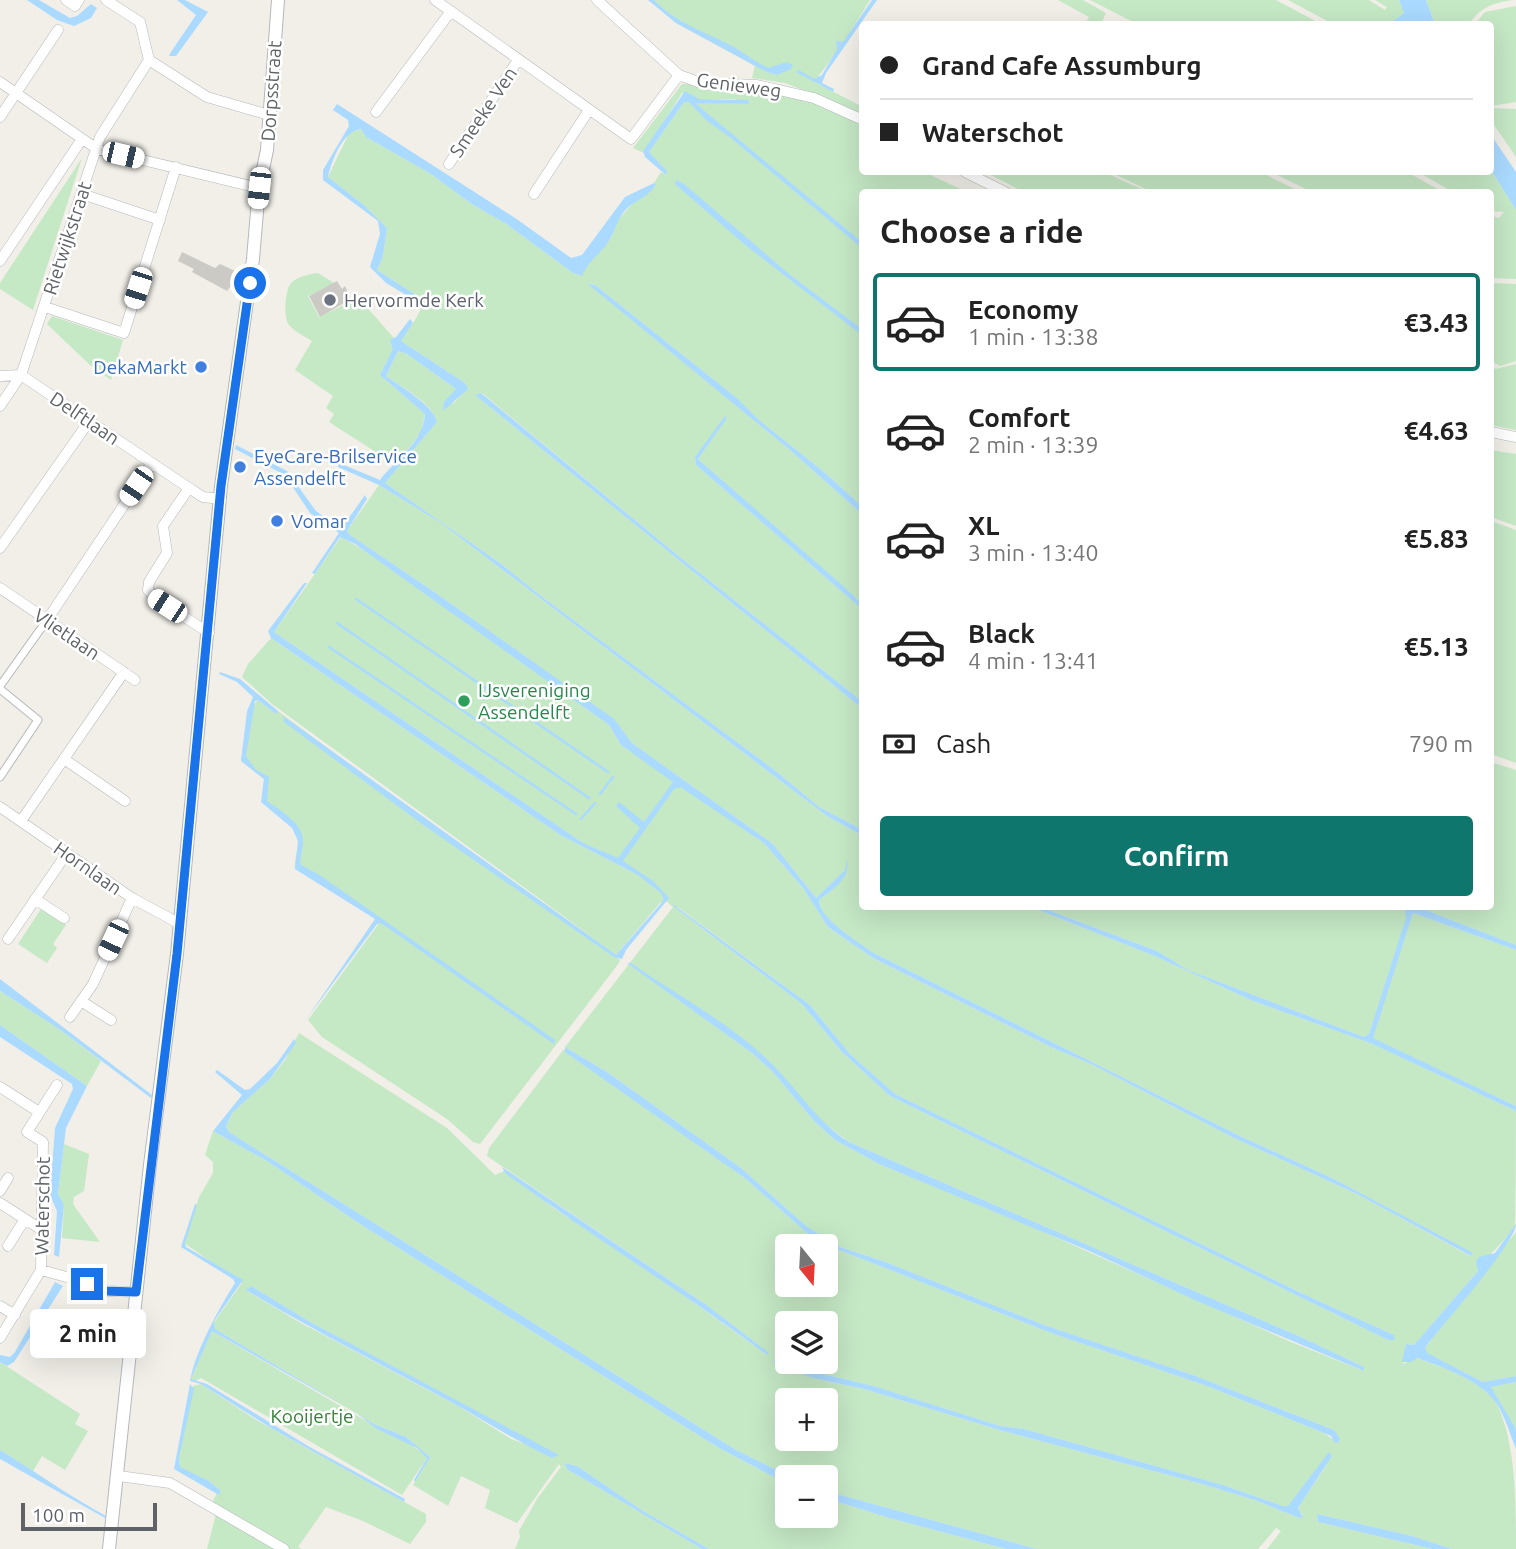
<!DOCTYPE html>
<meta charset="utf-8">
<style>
body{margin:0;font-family:Ubuntu,sans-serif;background:#f2f2f2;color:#222;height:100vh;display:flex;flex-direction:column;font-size:26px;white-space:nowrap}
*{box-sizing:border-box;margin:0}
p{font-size:23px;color:#767676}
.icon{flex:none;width:38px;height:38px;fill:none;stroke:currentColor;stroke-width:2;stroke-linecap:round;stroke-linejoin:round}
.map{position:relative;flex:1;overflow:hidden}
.details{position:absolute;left:859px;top:189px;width:635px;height:721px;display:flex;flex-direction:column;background:#fff;border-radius:7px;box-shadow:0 7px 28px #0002}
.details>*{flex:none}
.hud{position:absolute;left:859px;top:21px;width:635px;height:154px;border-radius:7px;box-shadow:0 7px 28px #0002;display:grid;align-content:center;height:154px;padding:0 21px;background:#fff}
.needle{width:46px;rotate:162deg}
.tools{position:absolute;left:775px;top:1234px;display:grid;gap:14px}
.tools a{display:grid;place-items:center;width:63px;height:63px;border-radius:7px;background:#fff;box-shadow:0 7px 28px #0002;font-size:35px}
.scale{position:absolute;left:21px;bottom:18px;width:136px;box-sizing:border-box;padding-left:7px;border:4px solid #5f6368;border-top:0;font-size:19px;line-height:24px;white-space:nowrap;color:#5f6368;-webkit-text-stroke:5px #fff;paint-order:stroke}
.end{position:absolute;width:32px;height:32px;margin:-16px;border:9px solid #1a73e8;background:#fff;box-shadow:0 0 0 4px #fff}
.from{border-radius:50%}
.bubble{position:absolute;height:49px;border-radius:7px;background:#fff;box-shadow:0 7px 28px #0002;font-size:23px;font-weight:700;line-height:49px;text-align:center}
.car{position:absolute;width:21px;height:42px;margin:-21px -10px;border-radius:9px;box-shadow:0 0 5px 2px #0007;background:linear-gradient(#fff 24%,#345 0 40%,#fff 0 76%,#345 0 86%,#fff 0)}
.hud b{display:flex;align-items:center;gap:24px;height:66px;font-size:26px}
.hud b+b{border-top:2px solid #e0e0e0}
.hud i{width:18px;height:18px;background:#222}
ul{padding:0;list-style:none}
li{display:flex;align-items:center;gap:21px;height:98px;margin:0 14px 10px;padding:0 7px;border:4px solid transparent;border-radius:7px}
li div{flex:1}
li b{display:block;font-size:26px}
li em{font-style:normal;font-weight:700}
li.on{border-color:#0f766e}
li>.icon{width:63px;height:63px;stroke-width:1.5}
h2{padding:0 21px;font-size:32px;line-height:84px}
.pay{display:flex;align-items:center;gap:18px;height:77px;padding:0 21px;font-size:26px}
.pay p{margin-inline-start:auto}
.primary-button{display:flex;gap:14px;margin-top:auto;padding:14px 21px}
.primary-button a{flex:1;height:80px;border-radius:7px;background:#0f766e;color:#fff;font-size:28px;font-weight:700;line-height:80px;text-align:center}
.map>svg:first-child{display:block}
</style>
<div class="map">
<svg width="1516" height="1549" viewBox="0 0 1516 1549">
<rect width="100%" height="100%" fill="#f1efe8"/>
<path fill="#c5e8c5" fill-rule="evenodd" d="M649 0H870L842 45 814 82 863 107V114L785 83 752 78 755 66 676 23Z
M1058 0H1083L1106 13 1101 24H1085L1089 17Z
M1090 0H1276L1321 24H1137Z
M1288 0H1369L1385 10 1387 7 1375 0H1399L1404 13 1389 24H1333Z
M1426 0H1513C1492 3 1481 7 1469 24H1435Z
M1516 6V102L1491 106V24H1475L1485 12Z
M682 84 746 87 809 101 863 125V172H924L967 192H863V507L824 472 759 420 738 399 595 285 589 284 790 450 863 515V605L698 459 727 417 695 457 696 465 863 610V702L681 558 482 393 475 395 863 709V830L819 807 777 772 541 596 500 563 385 483 437 422C432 402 401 387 386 376L398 351 407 354 456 389 453 404 462 394 465 383 401 341C410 327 420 315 424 300L377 270 383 256 387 228 365 206 328 177 349 133 361 129 366 137 431 174 473 205 505 223 573 273 581 276 585 267 611 238 615 224 632 204 656 186 654 183 661 172 666 175 667 171 649 152 684 102 748 104 734 99H699L682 93 644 153 633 148Z
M1491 108 1516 109V157L1492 122Z
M82 158 33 310 0 289V283Z
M1491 170 1516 210V279L1491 278V216L1499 218 1504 212 1491 211V192H1453L1418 172Z
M985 172H1104L1148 192H1024Z
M1110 172H1260L1301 192H1152Z
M1271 172H1407L1443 192H1312Z
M318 273 334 283 308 296 319 317 350 302 356 310 364 304 394 338 391 340 394 349 380 375 425 414 421 432 396 465 329 422 334 414 326 408 333 396 295 370 312 341C304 336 294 331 289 325 283 317 285 288 292 282 299 276 310 274 318 273Z
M1491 283 1516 284V361L1500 366 1491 361Z
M52 316 123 340 111 380 90 365 47 324Z
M1516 364V430L1491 425V366L1496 369Z
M1491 450 1516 454V526L1491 517Z
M379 485 441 523 827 816 863 836V906L1031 907 1157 957 1253 1001 1370 1043 1516 1111C1516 1130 1516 1214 1515 1225 1508 1240 1480 1261 1478 1271L1414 1345 1406 1344 1403 1364 1416 1358C1442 1367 1479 1379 1496 1402 1516 1442 1516 1502 1516 1549H1452L1412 1536 1317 1514 1318 1522 1432 1549H1267L1281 1531 1276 1528 1258 1549H1037L826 1491V1477H791L736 1450 229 1132 226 1126 233 1112 270 1079 285 1060 299 1033 447 1128 495 1175 504 1171 555 1209 627 1255 767 1355 768 1353 708 1306 487 1156 489 1148 564 1049 746 1179 816 1241 1054 1334 1207 1386 1324 1433 1338 1443 1334 1430 1193 1375 1044 1325 883 1261 840 1247 806 1226 741 1168 610 1074 565 1047 673 907 666 901 668 900 660 903 615 956 620 960 619 963 480 1144 473 1142 447 1119 322 1037 308 1020 380 922 331 888 295 869C294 860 297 854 298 846 300 826 275 812 262 801L264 779 241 761 248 711 258 700 276 714 278 711 392 796 606 947 272 704 242 677 248 664 271 638 562 836 634 873 583 843 274 632 341 537 369 553 609 725 621 745 764 843 803 888 828 927 873 958 1053 1048 1091 1064 1232 1137 1357 1194 1470 1256 1472 1253 1336 1180 1240 1136 872 952C857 941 819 919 819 900 835 888 844 882 847 861L845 870 816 898 773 844 632 743 613 719 433 591 350 535 347 531ZM673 906 679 908 810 1005 850 1054 895 1094 1301 1293 1394 1335 1388 1340 890 1096 842 1052 802 1004ZM628 963 736 1034 773 1065 819 1119 849 1142 1303 1338 1364 1367V1371L1291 1342 1028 1225 879 1164 835 1140 815 1122 772 1071 752 1053ZM788 1246H826V1284H788ZM788 1323H826V1362H788ZM777 1360 787 1365 877 1387 1000 1426 1024 1429 1223 1485 1283 1506H1288L1328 1463 1298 1508 1303 1516 1299 1518 1255 1500 1202 1484 1003 1431 864 1389 813 1378 773 1361ZM788 1400H826V1438H788Z
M1491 521 1516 530V763L1491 754Z
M1491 762 1516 770V945L1418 907 1491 906Z
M1393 906 1405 910 1407 918 1369 1034 1364 1037 1188 970 1157 951 1040 907Z
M41 909 66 925 53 944 57 948 47 963 18 944Z
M1413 913 1516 950V1106L1372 1038Z
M0 991 59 1029 101 1061 87 1086 0 1025Z
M213 1131 267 1161 360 1224 719 1448 787 1484 788 1516H826V1498L889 1518 1006 1549H709L643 1511 577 1466 566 1463 567 1469 702 1549H515L520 1537 519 1531 537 1499 561 1467 559 1464 517 1523 485 1508 490 1490 461 1476 448 1506 413 1485 430 1457 406 1437 374 1424 215 1329 214 1322 242 1283 184 1243 199 1197 213 1173V1162L205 1155ZM251 1286 312 1323 558 1456 511 1439 460 1407 301 1323 247 1291Z
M64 1144 89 1154 84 1191 74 1197 73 1204 100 1242 62 1238 64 1205 58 1195Z
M1516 1232V1376L1483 1382 1426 1353 1425 1348Z
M212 1331 383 1431 401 1438 426 1455 427 1458 402 1495 201 1378 195 1381 191 1379Z
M0 1362 80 1414 75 1424 88 1431 65 1470 42 1456 33 1471 0 1450Z
M1516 1382V1429L1490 1387Z
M201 1384 258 1421 426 1514V1522L410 1544 363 1521 326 1507 298 1547 302 1549H288L211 1505 217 1493 219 1495 221 1491 209 1481 180 1468 179 1458 193 1386Z
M216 1514 277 1549H207Z"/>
<path fill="#aadaff" d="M27 0H39L70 18 77 16 91 4 97 8 91 18 74 26 57 20Z
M177 0H185L208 12 176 56H169L171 52 196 15Z
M648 0H654C676 23 703 31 730 45 743 52 755 62 768 68L787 62 793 65 791 69 777 75 767 72 676 23Z
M872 0H877L826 73 822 83 834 89 833 92 796 72 799 70 814 79 822 75 837 49 836 41 843 42Z
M1399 0H1426L1435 24H1415L1411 22 1389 24 1404 13Z
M685 91 699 99 748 100 749 104 695 103 863 243V249L731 138 706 120 689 102H684L649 152 667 171 666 175 645 157 643 151Z
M337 104 518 220 571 258 582 255 625 197 654 183 656 185C649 195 640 199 631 205 619 214 617 226 611 237 604 252 588 260 582 276L573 273 505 223 473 205 431 174 366 137 361 129C342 132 332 160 328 177L365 206 387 228 383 256 377 270 424 300 423 305 386 283 370 267 380 234 378 221 323 180V170L349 126 348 120 333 110Z
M1491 135 1516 172V210L1491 170Z
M676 180 684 184 789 274 863 330V336L744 244 675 184Z
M588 284 595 285 738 399 759 420 824 472 863 507V515L790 450Z
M410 319 413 323 401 341 465 383 468 389 443 411 444 402 456 389 407 354 398 351 386 376C400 386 433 405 437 422L385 483 500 563 541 596 777 772 819 807 863 830V836L827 816 441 523 379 485 338 467 339 463 380 480C396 459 423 443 425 414L380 375 393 349 390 340 396 337Z
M481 393 681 558 863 702V709L475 395Z
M725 416 727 418 698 459 842 585 863 605V610L696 465 695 457Z
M236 445 287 471 316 511 341 529 365 495 367 499 347 531 350 535 433 591 614 719 632 743 773 844 816 898 845 870 847 859C851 879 833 889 819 900 819 919 858 941 872 952L1240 1136 1336 1180 1473 1253 1471 1256 1357 1194 1232 1137 1091 1064 1053 1048 873 958 828 927 803 888 764 843 680 787 674 789 623 861 653 881 669 898 626 950 622 959 614 957 422 824 284 722 283 716 616 955 664 900 661 893 638 875 562 836 271 638 268 631 304 583H307L274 632 583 843 618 858 640 828 616 806 619 802 644 822 673 782 621 745 609 725 355 544 340 537 315 574 312 573 339 533 310 513 285 475 235 449Z
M220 672 240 679 278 711 276 714 258 700 255 701 246 756 255 769 269 777 267 801C280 810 304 824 303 842 303 849 300 857 300 864L321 876 555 1040 554 1044 381 923 377 924 305 1021 375 919 295 869 298 841 292 828 261 802 264 779 241 761 247 711 253 697 237 682 219 674Z
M674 905 810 1005 850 1054 895 1094 1301 1293 1394 1335 1395 1340H1388L890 1096 842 1052 802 1004 673 906Z
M1031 907H1040L1157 951 1188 970 1364 1037 1369 1034 1406 918 1405 910 1393 907H1418L1516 945V950L1413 913 1373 1038 1516 1106V1111L1370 1043 1253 1001 1157 957Z
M627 963H631C678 996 732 1024 773 1065 799 1091 816 1121 849 1142L1303 1338 1364 1367V1371L1197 1301 1087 1250 879 1164 835 1140 815 1122 772 1071 752 1053Z
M0 979 152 1095 151 1098 59 1029 0 991Z
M0 1025 87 1086 66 1128 58 1194 64 1205 59 1257 54 1255 57 1211 50 1195 55 1128 73 1089 72 1084 0 1037Z
M294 1039 296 1043 270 1079 233 1112 226 1126 229 1132 736 1450 791 1477H788L787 1484 719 1448 360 1224 267 1161 213 1131 242 1095 215 1072 217 1070 245 1090 250 1089 277 1063Z
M565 1047 610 1074 741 1168 806 1226 840 1247 883 1261 1044 1325 1193 1375 1334 1430 1340 1439 1338 1443 1334 1442 1331 1436 1324 1433 1207 1386 1054 1334 816 1241 746 1179 565 1052Z
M502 1167 708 1306 769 1353 767 1355C682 1291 591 1236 505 1173Z
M195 1204 197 1205 185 1243 186 1247 243 1280 214 1321 215 1329 374 1424 406 1437 430 1457 415 1482 414 1480 427 1458 417 1448 377 1429 356 1413 212 1331 191 1379 207 1384 308 1446 405 1499 404 1502 271 1428 201 1384 190 1381C195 1352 219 1308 235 1283L233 1279 181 1247Z
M1516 1224C1516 1243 1441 1326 1425 1348L1427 1353 1483 1382 1516 1376V1382L1491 1387 1516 1429V1449C1510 1434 1505 1417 1497 1404 1481 1380 1442 1367 1417 1358L1411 1362H1402L1406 1344 1414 1345 1478 1271 1476 1261 1479 1257 1495 1253Z
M55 1282 63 1286 14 1362 7 1366 0 1362V1355L10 1357 15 1352Z
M251 1286 312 1323 559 1455 552 1458C516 1441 484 1420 449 1401 381 1364 312 1330 246 1290Z
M776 1360 787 1365 877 1387 1000 1426 1024 1429 1223 1485 1283 1506H1288L1329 1452 1332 1456 1298 1508 1303 1517 1299 1518 1255 1500 1202 1484 1003 1431 864 1389 813 1378 777 1366 773 1361Z
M190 1384 194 1389 179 1458 180 1467 209 1481 221 1491 219 1495 174 1469Z
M0 1450C36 1472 69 1496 106 1516L105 1518 0 1459Z
M565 1463 577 1466 643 1511 709 1549H702L567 1469Z
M826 1491 1037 1549H1006L889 1518 826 1498Z
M1317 1514 1412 1536 1452 1549H1432L1318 1522Z"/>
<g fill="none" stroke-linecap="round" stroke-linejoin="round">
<path stroke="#aadaff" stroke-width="2.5" d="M356 599 608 772
M337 623 589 798
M329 647 576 814
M600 794 613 777
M581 819 595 803"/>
</g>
<path fill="#cccac5" d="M182 252 215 268 220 264 242 274 239 291 230 287 227 291 192 272 194 269 178 261Z
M337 281 342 289 345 286 351 299 320 317 309 296Z"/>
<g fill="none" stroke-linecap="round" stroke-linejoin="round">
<defs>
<path id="pedestrian" d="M0 686 47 620
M0 689 38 720 0 777"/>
<path id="minor" d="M66 0 75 6 79 0
M106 0 140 22 149 60 207 97 269 115
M435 0 631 139 679 75
M597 0 679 75 701 83 757 85 814 98 863 120
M0 82 97 149 259 188
M376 112 451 11
M0 117 58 30
M449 164 518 60
M965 172 1005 192
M82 194 160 220
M534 194 589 110
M0 261 82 139
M45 307 124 333 176 167
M0 376 21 375 189 488 203 497 221 499
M0 406 21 375 100 137 149 60
M1491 432 1516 437
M189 488 163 526 167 553 149 582 148 590 154 597 209 633
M0 548 90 420
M0 588 135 680
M47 620 152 463
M64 759 125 801
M0 807 132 898 180 924
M21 821 124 672
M35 899 64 918
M8 939 67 853
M81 1001 111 1020
M70 1017 93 984 132 898
M0 1087 39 1112
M0 1191 8 1178
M0 1203 42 1230
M8 1246 25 1219
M41 1270 70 1278 104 1291 136 1292
M0 1306 15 1315
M0 1338 41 1270 43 1142 27 1132 57 1085
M119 1476 170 1483 284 1549"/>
<path id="tertiary" d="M109 1549 150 1165 177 954 221 486 253 259 259 188 267 150 278 0"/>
</defs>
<use href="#pedestrian" stroke="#b5b8bc" stroke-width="9"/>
<use href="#minor" stroke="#b5b8bc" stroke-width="11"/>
<use href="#tertiary" stroke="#b5b8bc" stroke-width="14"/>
<use href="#pedestrian" stroke="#fff" stroke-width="7"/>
<use href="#minor" stroke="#fff" stroke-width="10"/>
<use href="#tertiary" stroke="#fff" stroke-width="12"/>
</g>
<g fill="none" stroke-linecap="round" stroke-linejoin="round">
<path stroke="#1a73e8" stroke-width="9" d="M87 1284 104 1291 136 1292 177 954 221 486 250 283"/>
</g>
<circle fill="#6b7280" stroke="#fff" stroke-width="2.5" cx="330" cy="300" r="7"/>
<g fill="#3f7fe0" stroke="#fff" stroke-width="2.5">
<circle cx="201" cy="367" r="7"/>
<circle cx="240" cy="467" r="7"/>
<circle cx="277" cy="521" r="7"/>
</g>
<circle fill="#2e9e5b" stroke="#fff" stroke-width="2.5" cx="464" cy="701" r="7"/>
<g text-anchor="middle" stroke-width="5" stroke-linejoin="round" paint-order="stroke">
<g font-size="19" fill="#5f6368" stroke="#fff">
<text transform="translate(739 85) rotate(8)" y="7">Genieweg</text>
<text transform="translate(271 91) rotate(-86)" y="7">Dorpsstraat</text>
<text transform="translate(483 112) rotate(-56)" y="7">Smeeke Ven</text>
<text transform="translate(67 238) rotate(-72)" y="7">Rietwijkstraat</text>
<text transform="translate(85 418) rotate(34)" y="7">Delftlaan</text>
<text transform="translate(67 634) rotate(34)" y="7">Vlietlaan</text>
<text transform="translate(88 868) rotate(35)" y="7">Hornlaan</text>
<text transform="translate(42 1206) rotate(-89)" y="7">Waterschot</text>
</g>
<g font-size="19" fill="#5b616d" stroke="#fff" text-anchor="start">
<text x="344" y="307">Hervormde Kerk</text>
</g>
<g font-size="19" fill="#366cbe" stroke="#fff" text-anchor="start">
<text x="187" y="374" text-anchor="end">DekaMarkt</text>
<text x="254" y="463">EyeCare-Brilservice<tspan x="254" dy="22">Assendelft</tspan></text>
<text x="291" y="528">Vomar</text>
</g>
<g font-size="19" fill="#27864d" stroke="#fff" text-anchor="start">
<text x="478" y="697">IJsvereniging<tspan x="478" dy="22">Assendelft</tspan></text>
</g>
<g font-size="19" fill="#348238" stroke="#fff">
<text x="312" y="1423">Kooijertje</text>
</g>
</g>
</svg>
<div class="tools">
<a><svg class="needle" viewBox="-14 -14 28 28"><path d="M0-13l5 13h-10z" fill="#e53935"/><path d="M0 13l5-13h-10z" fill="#767676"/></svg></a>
<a><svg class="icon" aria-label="layers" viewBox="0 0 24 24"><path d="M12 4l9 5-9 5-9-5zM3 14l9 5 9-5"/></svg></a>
<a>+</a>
<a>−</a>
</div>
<div class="scale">100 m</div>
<i class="end from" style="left:250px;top:283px"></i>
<i class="end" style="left:87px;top:1284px"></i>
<div class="bubble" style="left:30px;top:1309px;width:116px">2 min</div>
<i class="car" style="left:123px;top:155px;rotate:103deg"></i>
<i class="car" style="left:259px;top:188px;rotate:186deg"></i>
<i class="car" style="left:138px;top:288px;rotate:198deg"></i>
<i class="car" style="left:136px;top:486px;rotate:214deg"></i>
<i class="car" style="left:167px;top:606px;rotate:303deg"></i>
<i class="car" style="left:113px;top:940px;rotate:205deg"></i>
<div class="hud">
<b><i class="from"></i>Grand Cafe Assumburg</b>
<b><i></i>Waterschot</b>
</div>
<section class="details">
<h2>Choose a ride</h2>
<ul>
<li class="on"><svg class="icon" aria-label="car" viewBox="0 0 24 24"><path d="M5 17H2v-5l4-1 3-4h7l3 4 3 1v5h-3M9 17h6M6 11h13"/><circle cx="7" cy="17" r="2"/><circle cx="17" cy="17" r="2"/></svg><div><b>Economy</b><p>1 min · 13:38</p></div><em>€3.43</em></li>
<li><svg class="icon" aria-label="car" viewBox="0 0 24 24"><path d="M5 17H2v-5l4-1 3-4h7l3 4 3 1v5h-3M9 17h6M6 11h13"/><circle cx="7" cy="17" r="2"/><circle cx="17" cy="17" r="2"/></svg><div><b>Comfort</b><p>2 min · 13:39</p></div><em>€4.63</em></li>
<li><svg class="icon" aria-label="car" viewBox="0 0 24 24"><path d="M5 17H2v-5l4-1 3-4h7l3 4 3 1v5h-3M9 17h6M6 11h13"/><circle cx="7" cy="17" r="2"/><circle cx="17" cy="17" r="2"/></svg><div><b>XL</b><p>3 min · 13:40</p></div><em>€5.83</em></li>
<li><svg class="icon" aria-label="car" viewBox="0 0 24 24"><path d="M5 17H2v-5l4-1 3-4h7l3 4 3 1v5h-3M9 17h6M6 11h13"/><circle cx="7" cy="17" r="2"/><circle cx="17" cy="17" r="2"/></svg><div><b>Black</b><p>4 min · 13:41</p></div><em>€5.13</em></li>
</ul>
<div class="pay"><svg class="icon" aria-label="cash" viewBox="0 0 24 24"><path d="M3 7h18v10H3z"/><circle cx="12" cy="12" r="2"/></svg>Cash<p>790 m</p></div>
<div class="primary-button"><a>Confirm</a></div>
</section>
</div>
